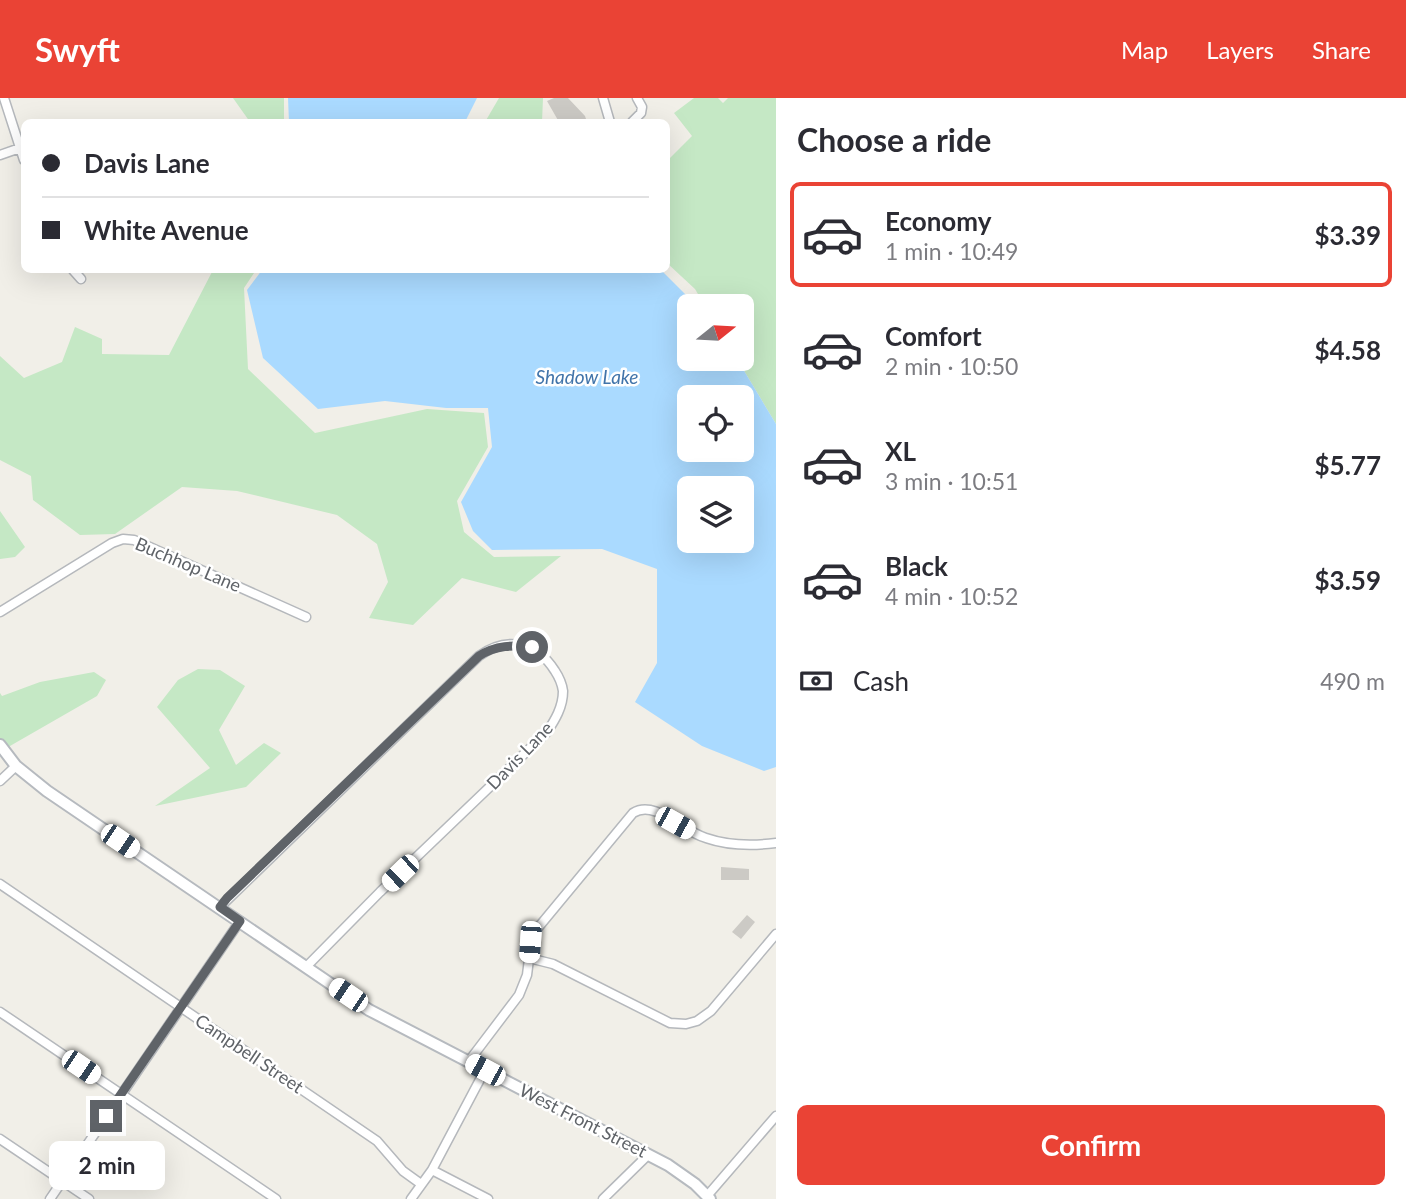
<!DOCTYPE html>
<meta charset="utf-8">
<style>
body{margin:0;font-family:Lato,sans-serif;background:#f7f7f7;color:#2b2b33;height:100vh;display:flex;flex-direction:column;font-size:26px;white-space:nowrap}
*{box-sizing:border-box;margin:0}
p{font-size:23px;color:#7c7c81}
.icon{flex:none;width:38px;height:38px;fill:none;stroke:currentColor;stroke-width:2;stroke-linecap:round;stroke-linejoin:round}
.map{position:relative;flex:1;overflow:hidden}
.sheet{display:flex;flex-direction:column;background:#fff;width:630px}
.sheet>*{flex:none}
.top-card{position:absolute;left:21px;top:21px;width:649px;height:154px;border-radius:10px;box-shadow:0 7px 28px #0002;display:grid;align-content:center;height:154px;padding:0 21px;background:#fff}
.needle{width:46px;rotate:72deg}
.tools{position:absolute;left:677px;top:196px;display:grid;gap:14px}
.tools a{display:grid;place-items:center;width:77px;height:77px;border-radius:10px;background:#fff;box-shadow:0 7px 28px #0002;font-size:35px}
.end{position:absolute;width:32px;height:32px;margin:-16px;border:9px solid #5f6368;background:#fff;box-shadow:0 0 0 4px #fff}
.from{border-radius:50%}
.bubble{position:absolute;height:49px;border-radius:10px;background:#fff;box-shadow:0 7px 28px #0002;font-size:23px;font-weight:700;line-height:49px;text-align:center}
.car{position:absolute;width:21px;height:42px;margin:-21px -10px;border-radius:9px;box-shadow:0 0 5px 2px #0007;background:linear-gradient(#fff 24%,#345 0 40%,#fff 0 76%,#345 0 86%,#fff 0)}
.top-card b{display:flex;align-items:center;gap:24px;height:66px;font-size:26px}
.top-card b+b{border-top:2px solid #e1e1e2}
.top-card i{width:18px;height:18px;background:#2b2b33}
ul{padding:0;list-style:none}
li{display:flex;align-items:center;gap:21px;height:105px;margin:0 14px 10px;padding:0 7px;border:4px solid transparent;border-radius:10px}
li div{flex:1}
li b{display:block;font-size:26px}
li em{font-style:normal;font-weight:700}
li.active{border-color:#ea4335}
li>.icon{width:63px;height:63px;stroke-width:1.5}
h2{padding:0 21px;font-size:32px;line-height:84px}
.pay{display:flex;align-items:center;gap:18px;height:77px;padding:0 21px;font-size:26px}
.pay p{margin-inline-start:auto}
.action{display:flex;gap:14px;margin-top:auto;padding:14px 21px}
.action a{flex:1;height:80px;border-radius:10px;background:#ea4335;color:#fff;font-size:28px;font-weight:700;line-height:80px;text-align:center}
header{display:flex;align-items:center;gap:42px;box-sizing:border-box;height:98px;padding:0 35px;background:#ea4335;color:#fff}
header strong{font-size:33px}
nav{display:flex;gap:38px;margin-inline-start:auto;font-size:24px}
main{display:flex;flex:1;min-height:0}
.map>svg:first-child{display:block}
</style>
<header>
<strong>Swyft</strong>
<nav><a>Map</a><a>Layers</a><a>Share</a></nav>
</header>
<main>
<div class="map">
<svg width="776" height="1101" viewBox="0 0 776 1101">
<rect width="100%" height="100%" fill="#f1efe8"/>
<path fill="#c5e8c5" d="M233 0H284V24H250Z
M499 0H543L542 24H485Z
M694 0H718L723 5 728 0H776V326L737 261H742V208H705L695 191 667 165V63L692 38 674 15Z
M213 172H256L244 190 248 271 315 335 427 311 484 315 488 349 457 403 464 434 494 459 561 458 516 494 462 480 413 527 369 520 388 484 377 446 337 417 237 393 182 389 115 436 80 437 33 402 31 378 0 362V258L24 280 62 264 75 229 102 241V256L169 257Z
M0 413 25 449 15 459 0 461Z
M198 571 220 572 245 588 219 632 236 667 264 645 281 655 246 689 155 708 210 670 157 609 178 582Z
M94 574 106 582 97 598 3 652 0 647V595L2 598 40 584Z"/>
<path fill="#aadaff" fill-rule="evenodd" d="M288 0H477L465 24H289Z
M262 172H661L697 208H690V261H737L776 326V669L764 673 702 648 635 604 657 565V471L602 451 492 452 473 433 461 404 492 349 488 310H446L385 303 318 311 263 260 247 192ZM690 299H742V352H690ZM690 390H742V443H690Z"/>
<path fill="#cccac5" d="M554 0H568L585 18 587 24H559L547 3Z
M721 769 749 771V782H721Z
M747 817 755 824 741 841 732 834Z"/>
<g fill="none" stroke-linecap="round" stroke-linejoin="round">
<defs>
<path id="street" d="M4 0 24 62
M603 0 610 24
M632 24 641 15 642 9 637 0
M0 57 20 50
M73 172 81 181
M0 514 112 445 123 441 134 442 306 519
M0 683 16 668
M0 786 377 1043 403 1073 421 1086
M220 809 479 558C507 538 537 544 555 573 559 579 562 586 563 593 563 609 555 622 547 634L380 794 306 869
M529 860 553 866 670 925 686 926 697 923 711 913 776 836
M0 914 276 1101
M469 963 519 897 527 877 532 837 633 715C655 701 682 733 706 740 729 748 752 748 776 745
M0 1041 89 1101
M432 1072 488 1101
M707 1098 776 1018
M50 1101 240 823
M411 1101 432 1072 485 972
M603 1101 648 1057"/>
<path id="secondary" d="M0 647 16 668 47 693 369 912 668 1067 695 1086 710 1101"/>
</defs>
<use href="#street" stroke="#b5b8bc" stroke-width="11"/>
<use href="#secondary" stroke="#b6babf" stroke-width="14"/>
<use href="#street" stroke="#fff" stroke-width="8"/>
<use href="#secondary" stroke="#fff" stroke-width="10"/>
</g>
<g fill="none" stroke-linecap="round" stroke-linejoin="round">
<path stroke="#5f6368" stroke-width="9" d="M106 1018 240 823 220 809 227 800 479 558C496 547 513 547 532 549"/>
</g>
<g text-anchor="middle" stroke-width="5" stroke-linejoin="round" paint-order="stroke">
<g font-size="18" fill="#5f6368" stroke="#fff">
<text transform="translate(188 467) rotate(23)" y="6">Buchhop Lane</text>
<text transform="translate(520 658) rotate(-46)" y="6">Davis Lane</text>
<text transform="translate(249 956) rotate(34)" y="6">Campbell Street</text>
<text transform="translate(583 1023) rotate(27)" y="6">West Front Street</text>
</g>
<g font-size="19" font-style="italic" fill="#4174aa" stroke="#fff">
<text x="587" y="286">Shadow Lake</text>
</g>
</g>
</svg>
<div class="tools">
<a><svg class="needle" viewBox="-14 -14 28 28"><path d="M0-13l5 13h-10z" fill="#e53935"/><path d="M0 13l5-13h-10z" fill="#7c7c81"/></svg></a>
<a><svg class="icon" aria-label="locate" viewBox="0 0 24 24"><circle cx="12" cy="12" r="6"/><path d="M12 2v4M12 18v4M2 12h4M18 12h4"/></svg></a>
<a><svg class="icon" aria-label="layers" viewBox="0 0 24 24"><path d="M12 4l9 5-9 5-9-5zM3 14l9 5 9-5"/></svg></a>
</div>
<i class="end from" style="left:532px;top:549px"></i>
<i class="end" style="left:106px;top:1018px"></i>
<div class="bubble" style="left:49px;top:1043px;width:116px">2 min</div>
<i class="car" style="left:675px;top:725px;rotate:119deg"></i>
<i class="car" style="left:120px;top:743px;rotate:124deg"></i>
<i class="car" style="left:400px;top:775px;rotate:226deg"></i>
<i class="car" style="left:530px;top:844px;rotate:184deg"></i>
<i class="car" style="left:348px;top:897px;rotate:304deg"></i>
<i class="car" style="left:81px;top:969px;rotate:124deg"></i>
<i class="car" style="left:485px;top:972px;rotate:298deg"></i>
<div class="top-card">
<b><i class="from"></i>Davis Lane</b>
<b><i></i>White Avenue</b>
</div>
</div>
<section class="sheet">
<h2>Choose a ride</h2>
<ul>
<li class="active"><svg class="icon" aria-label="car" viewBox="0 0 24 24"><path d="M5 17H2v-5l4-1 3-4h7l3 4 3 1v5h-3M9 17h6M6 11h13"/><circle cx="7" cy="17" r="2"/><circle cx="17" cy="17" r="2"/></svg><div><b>Economy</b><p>1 min · 10:49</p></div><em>$3.39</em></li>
<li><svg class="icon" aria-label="car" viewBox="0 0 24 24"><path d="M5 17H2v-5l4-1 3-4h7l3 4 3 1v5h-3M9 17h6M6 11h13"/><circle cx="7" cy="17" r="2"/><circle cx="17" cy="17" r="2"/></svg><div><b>Comfort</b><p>2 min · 10:50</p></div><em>$4.58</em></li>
<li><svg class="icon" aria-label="car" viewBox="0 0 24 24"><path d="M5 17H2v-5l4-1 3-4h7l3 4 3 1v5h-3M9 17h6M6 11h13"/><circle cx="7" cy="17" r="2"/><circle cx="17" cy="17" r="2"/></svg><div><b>XL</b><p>3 min · 10:51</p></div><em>$5.77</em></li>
<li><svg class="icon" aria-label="car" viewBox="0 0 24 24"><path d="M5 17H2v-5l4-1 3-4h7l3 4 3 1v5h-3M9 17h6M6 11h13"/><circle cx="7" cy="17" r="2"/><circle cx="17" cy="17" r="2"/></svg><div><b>Black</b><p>4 min · 10:52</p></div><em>$3.59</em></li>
</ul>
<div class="pay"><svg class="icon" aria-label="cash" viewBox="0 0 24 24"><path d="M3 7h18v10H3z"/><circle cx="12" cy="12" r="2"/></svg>Cash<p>490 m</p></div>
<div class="action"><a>Confirm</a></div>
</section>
</main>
